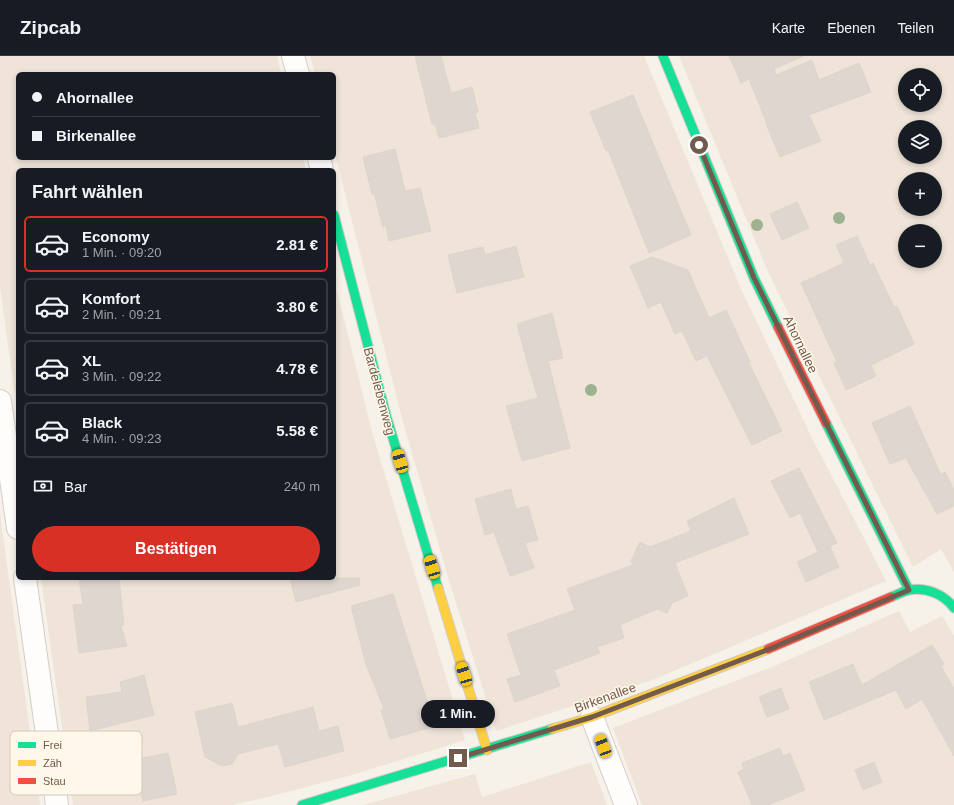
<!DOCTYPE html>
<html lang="de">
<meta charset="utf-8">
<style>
body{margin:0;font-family:Helvetica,sans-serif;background:#242831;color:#f1f3f6;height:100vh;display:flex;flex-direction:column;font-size:15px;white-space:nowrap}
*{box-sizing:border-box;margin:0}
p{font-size:13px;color:#9ea1a6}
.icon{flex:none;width:22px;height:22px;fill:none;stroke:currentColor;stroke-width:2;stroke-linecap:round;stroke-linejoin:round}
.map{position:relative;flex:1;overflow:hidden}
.drawer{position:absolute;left:16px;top:112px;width:320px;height:412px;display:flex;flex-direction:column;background:#171b24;border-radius:6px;box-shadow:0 2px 6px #0003}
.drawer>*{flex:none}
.hud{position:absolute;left:16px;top:16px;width:320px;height:88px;border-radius:6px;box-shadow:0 2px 6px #0003;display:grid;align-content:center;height:88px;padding:0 16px;background:#171b24}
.controls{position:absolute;left:898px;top:12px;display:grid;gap:8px}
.controls a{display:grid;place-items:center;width:44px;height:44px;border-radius:50%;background:#171b24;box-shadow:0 2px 6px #0003;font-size:20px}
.end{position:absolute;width:18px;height:18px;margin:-9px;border:5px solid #725a4c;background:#fff;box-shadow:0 0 0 2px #fff}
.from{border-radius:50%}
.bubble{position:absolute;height:28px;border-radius:14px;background:#171b24;box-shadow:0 2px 6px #0003;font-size:13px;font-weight:700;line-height:28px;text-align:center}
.car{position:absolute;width:12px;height:24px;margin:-12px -6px;border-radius:5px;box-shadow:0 0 3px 1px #0007;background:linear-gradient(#f5c518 24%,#345 0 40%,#f5c518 0 76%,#345 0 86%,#f5c518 0)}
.hud b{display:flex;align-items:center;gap:14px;height:38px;font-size:15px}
.hud b+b{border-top:1px solid #363941}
.hud i{width:10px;height:10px;background:#f1f3f6}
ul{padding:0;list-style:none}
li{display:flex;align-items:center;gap:12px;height:56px;margin:0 8px 6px;padding:0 8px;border:2px solid #363941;border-radius:6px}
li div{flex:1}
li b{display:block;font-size:15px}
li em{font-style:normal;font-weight:700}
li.on{border-color:#d93025}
li>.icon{width:36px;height:36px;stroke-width:1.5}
h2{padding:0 16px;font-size:18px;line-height:48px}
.pay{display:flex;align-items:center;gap:10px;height:44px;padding:0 16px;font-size:15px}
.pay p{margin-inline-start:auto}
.button{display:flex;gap:8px;margin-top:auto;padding:8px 16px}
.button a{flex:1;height:46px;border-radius:24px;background:#d93025;color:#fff;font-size:16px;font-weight:700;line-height:46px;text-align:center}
header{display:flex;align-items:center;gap:24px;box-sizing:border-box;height:56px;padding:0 20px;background:#171b24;border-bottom:1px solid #363941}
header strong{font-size:19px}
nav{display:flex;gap:22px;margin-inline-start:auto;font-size:14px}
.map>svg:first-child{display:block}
</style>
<header>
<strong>Zipcab</strong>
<nav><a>Karte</a><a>Ebenen</a><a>Teilen</a></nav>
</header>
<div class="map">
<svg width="954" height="749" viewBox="0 0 954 749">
<rect width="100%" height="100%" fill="#f6f1e9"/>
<path fill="#efe4d7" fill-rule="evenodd" d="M0 0H277L281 18H18V102H303L306 114H18V360L0 231Z
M310 0H644L741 233 811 380 886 525 655 623 496 675 448 521 403 366 334 94V18H315Z
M679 0H954V516L941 493 913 511 769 218ZM905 19H935V49H905ZM905 71H935V101H905ZM905 123H935V153H905ZM905 175H935V205H905Z
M334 223 372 376 465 684 352 719 272 740 232 749H73L41 522H334Z
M0 458 1 466 40 749H0Z
M899 555 910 576 942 560 954 580V749H642L613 672 772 611Z
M591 706 607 749H363L475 718 482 741Z"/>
<path fill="#dfd7cf" stroke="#ded4cc" d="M415 0H441L451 37 472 31 478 56 475 57 479 72 439 82 435 68H432Z
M729 0H804L769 15 774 13 776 19 812 4 819 24 859 7 871 36 809 59 821 85 780 101 766 68H767L749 23 741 27Z
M633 39 691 179 649 197 608 94 606 95 590 56Z
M395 93 405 135 420 132 431 175 389 185 386 170 383 171 374 137 372 138 363 101Z
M797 146 809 172 782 184 770 158Z
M857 180 870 209 873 207 894 251 897 250 914 288 871 309 876 320 846 334 834 307 837 306 801 227 844 207 836 189Z
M516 190 524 221 457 237 448 199 483 191 485 199Z
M652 201 688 214 709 262 726 254 750 306 749 307 782 375 752 389 707 300 696 305 682 275 675 278 661 246 648 252 630 210Z
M552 257 563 302 548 305 570 392 522 405 506 350 538 342 528 309 517 268Z
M910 350 941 419 945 416 954 434V450L937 458 906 402 890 408 872 367Z
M799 412 837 487 830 490 839 511 806 526 797 506 818 496 800 457 790 462 771 425Z
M511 433 516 453 528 450 538 484 525 487 534 512 510 520 494 476 485 479 475 443Z
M734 442 749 478 675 507 688 540 672 547 667 557 657 553 620 569 624 582 597 591 600 597 554 614 560 630 515 646 507 623 521 619 507 578 575 554 567 533 633 509 631 505 640 486 650 491 691 475 687 465Z
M79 522H119L124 569 121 570 127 590 79 597 73 549 83 548Z
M290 522H359L360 529 296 546Z
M393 538 435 670 390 683 381 654 384 653 366 608 351 550Z
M932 589 944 608 941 610 954 633V700L922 643 906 653 896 634 824 664 809 626 853 608 862 629Z
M144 619 154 659 90 675 86 641 122 636 120 626Z
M781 632 789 653 767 661 759 641Z
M232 647 238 671 313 651 319 675 338 670 344 695 285 711 278 688 238 698 232 708 222 710 205 701 195 656Z
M780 692 783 700 790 697 805 734 768 749H752L738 716 744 713 742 707Z
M168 697 177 738 143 745 134 704Z
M874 706 882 726 863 734 855 714Z"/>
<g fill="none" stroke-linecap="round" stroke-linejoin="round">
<defs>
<path id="street" d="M293 0 298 18
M319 102 322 114
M0 345 18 472
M25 522 57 749
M592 661 626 749"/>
<path id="fast" d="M663 0 754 222 778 271
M334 159 386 359 438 532
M826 367 909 534
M891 541C897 539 903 535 909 534 926 531 944 538 954 552
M302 749 552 673"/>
<path id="slow" d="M438 532 487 694
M552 673 592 661 768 593"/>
<path id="jam" d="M778 271 826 367
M768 593 891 541"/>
</defs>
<use href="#street" stroke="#d5cec8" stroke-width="24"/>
<use href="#fast" stroke="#d3cdc5" stroke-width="11"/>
<use href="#slow" stroke="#d3cdc5" stroke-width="11"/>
<use href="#jam" stroke="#d3cdc5" stroke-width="11"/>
<use href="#street" stroke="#fefdfc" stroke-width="22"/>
<use href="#fast" stroke="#16e098" stroke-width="9"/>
<use href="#slow" stroke="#ffcf43" stroke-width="9"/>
<use href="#jam" stroke="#f24e42" stroke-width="9"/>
</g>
<g fill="#9eb190">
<circle cx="839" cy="162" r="6"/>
<circle cx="757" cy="169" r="6"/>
<circle cx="591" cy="334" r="6"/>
</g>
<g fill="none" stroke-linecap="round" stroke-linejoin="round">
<path stroke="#725a4c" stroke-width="5" d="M458 702 592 661 767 594 909 534 754 222 699 89"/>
</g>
<g text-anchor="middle" stroke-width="3" stroke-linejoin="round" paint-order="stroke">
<g font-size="13" fill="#725a4c" stroke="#fef7ea">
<text transform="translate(801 288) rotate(64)" y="5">Ahornallee</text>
<text transform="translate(380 335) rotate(75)" y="5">Bardelebenweg</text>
<text transform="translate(605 641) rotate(-20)" y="5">Birkenallee</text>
</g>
</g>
<rect x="10" y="675" width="132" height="64" rx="6" fill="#fef7ea" stroke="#d4c8bb" stroke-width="1"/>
<rect x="18" y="686" width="18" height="6" fill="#16e098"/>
<rect x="18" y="704" width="18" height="6" fill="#ffcf43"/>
<rect x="18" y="722" width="18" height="6" fill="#f24e42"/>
<g font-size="11" fill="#725a4c">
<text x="43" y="693">Frei</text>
<text x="43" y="711">Zäh</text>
<text x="43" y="729">Stau</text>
</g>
</svg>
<div class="controls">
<a><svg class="icon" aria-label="locate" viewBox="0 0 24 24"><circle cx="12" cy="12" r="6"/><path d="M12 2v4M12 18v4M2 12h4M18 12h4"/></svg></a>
<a><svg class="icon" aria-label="layers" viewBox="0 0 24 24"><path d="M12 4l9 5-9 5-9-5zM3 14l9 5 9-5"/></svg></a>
<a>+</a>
<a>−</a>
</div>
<i class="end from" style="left:699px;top:89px"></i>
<i class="end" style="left:458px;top:702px"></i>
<div class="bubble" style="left:421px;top:644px;width:74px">1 Min.</div>
<i class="car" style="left:400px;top:405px;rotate:344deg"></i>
<i class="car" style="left:432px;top:511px;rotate:343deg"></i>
<i class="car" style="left:464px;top:618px;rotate:343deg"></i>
<i class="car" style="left:603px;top:690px;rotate:339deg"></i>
<div class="hud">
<b><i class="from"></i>Ahornallee</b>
<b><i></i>Birkenallee</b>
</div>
<section class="drawer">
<h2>Fahrt wählen</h2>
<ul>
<li class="on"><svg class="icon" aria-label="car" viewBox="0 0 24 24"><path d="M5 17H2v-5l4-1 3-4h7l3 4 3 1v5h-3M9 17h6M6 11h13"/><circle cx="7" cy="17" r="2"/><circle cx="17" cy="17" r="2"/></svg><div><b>Economy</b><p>1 Min. · 09:20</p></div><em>2.81 €</em></li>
<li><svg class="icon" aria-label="car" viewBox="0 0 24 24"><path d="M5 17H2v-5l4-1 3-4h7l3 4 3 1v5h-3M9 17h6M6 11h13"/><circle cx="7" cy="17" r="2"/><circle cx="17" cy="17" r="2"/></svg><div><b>Komfort</b><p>2 Min. · 09:21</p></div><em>3.80 €</em></li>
<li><svg class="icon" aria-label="car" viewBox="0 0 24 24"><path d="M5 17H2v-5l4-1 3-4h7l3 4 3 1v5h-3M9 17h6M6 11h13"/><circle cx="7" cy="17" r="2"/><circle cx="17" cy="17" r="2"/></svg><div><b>XL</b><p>3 Min. · 09:22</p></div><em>4.78 €</em></li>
<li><svg class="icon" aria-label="car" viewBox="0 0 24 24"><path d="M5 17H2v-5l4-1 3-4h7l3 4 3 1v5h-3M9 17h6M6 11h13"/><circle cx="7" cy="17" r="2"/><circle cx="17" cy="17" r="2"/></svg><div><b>Black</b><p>4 Min. · 09:23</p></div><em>5.58 €</em></li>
</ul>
<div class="pay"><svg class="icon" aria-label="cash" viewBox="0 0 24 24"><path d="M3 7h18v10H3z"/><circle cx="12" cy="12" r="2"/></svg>Bar<p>240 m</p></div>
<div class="button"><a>Bestätigen</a></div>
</section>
</div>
